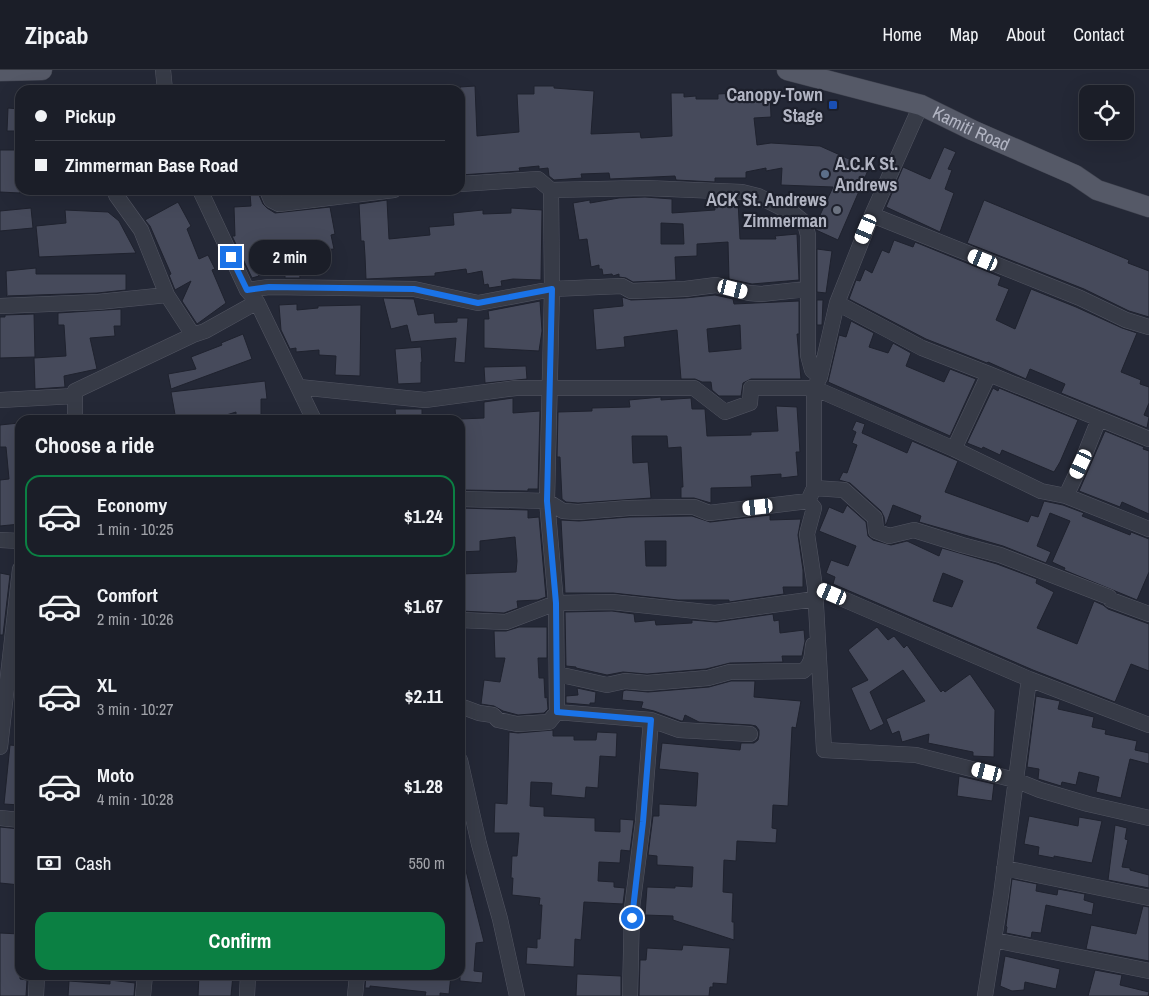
<!DOCTYPE html>
<meta charset="utf-8">
<style>
body{margin:0;font-family:"Archivo Narrow",sans-serif;background:#282b34;color:#f1f3f6;height:100vh;display:flex;flex-direction:column;font-size:19px;white-space:nowrap}
*{box-sizing:border-box;margin:0}
p{font-size:16px;color:#a0a2a8}
.icon{flex:none;width:28px;height:28px;fill:none;stroke:currentColor;stroke-width:2;stroke-linecap:round;stroke-linejoin:round}
.map{position:relative;flex:1;overflow:hidden}
.sheet{position:absolute;left:15px;top:345px;width:450px;height:565px;display:flex;flex-direction:column;background:#1b1e28;border-radius:15px;box-shadow:0 5px 20px #0002,0 0 0 1px #393c45}
.sheet>*{flex:none}
.guide{position:absolute;left:15px;top:15px;width:450px;height:110px;border-radius:15px;box-shadow:0 5px 20px #0002,0 0 0 1px #393c45;display:grid;align-content:center;height:110px;padding:0 20px;background:#1b1e28}
.fabs{position:absolute;left:1079px;top:15px;display:grid;gap:10px}
.fabs a{display:grid;place-items:center;width:55px;height:55px;border-radius:10px;background:#1b1e28;box-shadow:0 5px 20px #0002,0 0 0 1px #393c45;font-size:25px}
.end{position:absolute;width:22px;height:22px;margin:-11px;border:6px solid #1a73e8;background:#fff;box-shadow:0 0 0 2px #fff}
.from{border-radius:50%}
.bubble{position:absolute;height:35px;border-radius:15px;background:#1b1e28;box-shadow:0 5px 20px #0002,0 0 0 1px #393c45;font-size:16px;font-weight:700;line-height:35px;text-align:center}
.car{position:absolute;width:15px;height:30px;margin:-15px -8px;border-radius:6px;box-shadow:0 0 4px 1px #0007;background:linear-gradient(#fff 24%,#345 0 40%,#fff 0 76%,#345 0 86%,#fff 0)}
.guide b{display:flex;align-items:center;gap:18px;height:48px;font-size:19px}
.guide b+b{border-top:1px solid #393c45}
.guide i{width:12px;height:12px;background:#f1f3f6}
ul{padding:0;list-style:none}
li{display:flex;align-items:center;gap:15px;height:82px;margin:0 10px 8px;padding:0 10px;border:2px solid transparent;border-radius:15px}
li div{flex:1}
li b{display:block;font-size:19px}
li em{font-style:normal;font-weight:700}
li.active{border-color:#0b8043}
li>.icon{width:45px;height:45px;stroke-width:1.5}
h2{padding:0 20px;font-size:22px;line-height:60px}
.pay{display:flex;align-items:center;gap:12px;height:55px;padding:0 20px;font-size:19px}
.pay p{margin-inline-start:auto}
.button{display:flex;gap:10px;margin-top:auto;padding:10px 20px}
.button a{flex:1;height:58px;border-radius:15px;background:#0b8043;color:#fff;font-size:20px;font-weight:700;line-height:58px;text-align:center}
header{display:flex;align-items:center;gap:30px;box-sizing:border-box;height:70px;padding:0 25px;background:#1b1e28;border-bottom:1px solid #393c45}
header strong{font-size:24px}
nav{display:flex;gap:28px;margin-inline-start:auto;font-size:18px}
.map>svg:first-child{display:block}
</style>
<header>
<strong>Zipcab</strong>
<nav><a>Home</a><a>Map</a><a>About</a><a>Contact</a></nav>
</header>
<div class="map">
<svg width="1149" height="926" viewBox="0 0 1149 926">
<rect width="100%" height="100%" fill="#242836"/>
<path fill="#464a5b" stroke="#1f222e" fill-rule="evenodd" d="M475 16 477 66 519 62 517 24H534V16H554V18L594 21 591 64 640 62 641 68 672 66 671 23H684V27L696 26V29H718V24L770 21 771 47 754 48 757 75 771 73 820 76 869 98 838 170 816 160 815 156 833 117 781 115 782 98 766 101V98L746 102V108H715V112L676 110 675 106 610 109 609 103 581 104 582 108 554 110 549 106 548 98 539 99V96L519 98 520 101 460 105V17Z
M8 38 20 39V61H7Z
M944 77 956 82 948 99 952 100 945 119 954 123 940 162 886 137 903 97 930 109Z
M0 80H20V123L0 122Z
M277 120H300V122L281 124Z
M250 123H258L263 134 267 138 275 143 330 137 335 164 331 165 334 179 298 182 300 208H285V201L257 202 259 206 252 208 232 166H235L234 137 251 136Z
M645 127 672 129V143L715 140 714 130 738 131 740 169H776L775 166 797 164 799 210 752 214 729 209 728 172 697 174V186L675 187 676 210 633 212 626 208 619 207V204L613 206 612 204 603 205 602 199H599V195L591 197 587 169 579 170 573 133 590 130V133L619 128ZM661 153 683 154 684 174H661Z
M387 130 389 169 430 165 429 157 454 155 453 143 483 140V144L511 143V138L542 140 541 210 513 209 501 211 502 216 489 218 488 214 484 215 482 201 467 204 466 199 435 203V206L366 209 365 186 364 171H361L359 134Z
M984 130 1129 190 1128 193 1149 201V247L1129 241 1084 219 967 173Z
M178 132 191 156 187 159 199 189 208 185 215 199 212 200 226 233 197 254 182 231 191 211 175 220 169 205 171 204 150 156 145 150Z
M31 138 33 158 0 161V141Z
M65 140 108 142 119 151 136 183 39 187 36 156 66 153Z
M894 170 913 177 915 172 1001 207 998 215 1009 219 996 250 1015 259 1031 219 1076 237 1122 258 1137 263 1121 302 1141 310 1140 314 1149 317V333L1144 345 1149 347 1147 358 1061 323 1065 314 1042 304 1030 299 1026 309 988 292 987 293 926 269 849 229 856 210 860 211 865 199 872 203 882 180 889 183Z
M817 179 832 181 826 223 817 222Z
M36 198V204H126V220L97 223 6 226 7 225 6 201Z
M715 225 733 229 734 234 799 231V264H797L801 309H751L743 313 741 326H719L712 320 711 312H702L695 309H681L677 260 624 267 625 277 596 280 593 239 623 236 622 227 631 230 685 228ZM740 255 741 279 709 282 707 259Z
M383 228 414 229 418 245 434 243 435 253 457 252V248H468L465 293 454 292 456 268 411 272 407 255 391 259Z
M817 230H823L822 255H817Z
M540 231 542 261 539 281 484 278V249H489L488 241Z
M297 234V240L318 238V236L361 235 360 306 335 305 336 286 319 285V280L296 282V278L290 279 281 260 279 235Z
M121 239V256H114L115 266 90 268 97 299 64 306 65 317 35 319 34 288 66 286 64 255H58V243Z
M34 244 35 287 0 288V247H5V245Z
M851 251 874 263 869 277 888 283 893 273 911 283 906 296 944 312 950 299 976 309 950 366 828 312 839 265 846 267Z
M243 264 252 289 171 319 168 304 196 299 191 287 222 275 221 273Z
M421 277 422 292H421V313L398 314 395 279Z
M526 296 527 309 485 313 484 297Z
M265 311 267 329H261V350H236V342L210 350H176L171 322Z
M993 318 998 321 999 318 1078 350 1060 392 1054 402 1002 380 1000 385 983 377 982 379 967 373Z
M661 327V330L691 328 692 339H705L707 366 751 365V362L778 361 776 336 797 337 800 382H796L798 406 781 408V404L751 406 752 417 711 418V433L694 428H681V417H683L681 377 668 378 667 366H632L633 393 648 392 651 428 578 433 566 432 562 429 560 387H557L558 342 592 341V338L630 337 629 330Z
M513 328V343L540 341 538 419H528V421L460 420V349L484 348V332Z
M395 339H422V350H396Z
M856 351 865 354 862 363 907 383 912 371 958 391 945 422 1028 452 1031 445 1038 447 1044 431 1063 435 1084 443 1082 446 1130 465 1131 462 1149 469V502L1137 530 1064 500 1065 498 1052 492 1070 451 1050 443 1037 476 1051 482 1046 493 1003 476 919 452 921 446 893 435 886 455 885 454 884 447 881 441 850 413 839 410 843 402 847 403 857 375 852 373 856 362 852 360Z
M19 353 20 454 0 456V410L9 409 6 377H0V355Z
M1105 361 1144 377 1143 379 1149 381V444L1122 432 1120 437 1079 421Z
M847 435 866 452 868 466 873 470 891 475 907 471 939 486 942 478 997 494 1037 509 1036 513 1054 522 1037 558 1077 574 1094 531 1103 535 1108 539 1149 554V601L1131 594 1115 632 1033 600 833 514 835 507 826 503 831 490 848 496 856 476 819 461 829 437 843 443ZM943 503 963 511 952 537 933 531Z
M460 438 528 440V448L539 447 546 527 538 530 517 531 518 538 504 543 460 541V504L516 502 517 491 515 467 480 471V481L460 482Z
M770 445V450L801 449 798 465 803 500V517H783L784 524 729 532V530H678L613 523H565L561 450 579 451 629 447 692 446 710 452ZM645 471H666V496H646Z
M0 503 10 505 3 565H0Z
M612 541 634 544 635 552 655 550 656 555 692 553V550L716 552 773 544 774 551 779 550 780 563 804 560 805 571 802 586H782L783 592 730 593 706 599 647 604 623 602 607 605 576 598V597L566 596 565 542Z
M519 557H547V588H538L539 608H544L545 628 547 627 548 639 544 643 518 645 503 641 494 636 481 634 484 610 500 612 505 588H495L494 561H506Z
M877 557 888 570 894 566 904 578 907 575 941 622 943 620 945 622 970 604 995 640 994 687 973 686V682L928 673 929 664 902 672 899 661 892 664 886 649 925 631 903 600 870 622 884 654 870 661 851 618 868 610 848 580Z
M731 611H755L754 627 801 631 796 658 792 657 788 736 773 735 772 758 777 759 776 773 737 771 736 791 724 790 723 822 733 823 732 852H734V870L673 850V846L645 845 647 817 675 818V816L692 817 693 797 657 795V786L648 785 653 746H659V734L696 736 698 703 659 699 662 673 740 680 741 673H754L758 670 759 665V660L756 656 751 655 699 652 685 645 683 651H681L654 641 641 638 643 632 622 630 623 621 626 620 648 622 709 617Z
M577 618 596 622 595 633H590V635L566 633V626L578 625Z
M1036 626 1060 631 1058 639 1094 647 1092 657 1106 660 1105 664 1137 671 1135 680 1149 683V694L1130 689 1121 728 1096 722 1099 707 1079 702 1076 715 1062 712 1061 716 1038 709 1039 699 1027 697Z
M553 660V666H574V670H596L597 662 617 663 616 687 600 686 598 718 586 717 585 728 551 725 552 713 531 712 530 736 544 737V746L595 748V761L620 762V749L634 750 630 781 621 780 620 793 599 792 598 811 614 812V817L625 818 623 834 584 832 581 870 575 869 574 897 526 894 527 877 537 878V869H540L542 835H539L540 828 512 825 513 808H511L512 786H517L519 763H494L495 733 507 734 509 662 518 663Z
M10 675 20 676V735L4 734Z
M959 706 994 714 992 731 957 726Z
M1029 746 1078 756 1079 747 1102 751 1092 793 1054 786V788L1038 785 1039 777 1024 774Z
M1115 755 1127 758 1125 769 1128 770 1122 797 1130 798V800L1149 805V818L1108 810Z
M0 757 20 759V815L0 813Z
M460 793H464L484 872 476 873 474 901 483 902 482 913 460 911Z
M1012 809 1037 814 1036 821 1057 825 1058 819 1085 824 1084 830 1094 833 1092 845 1046 835 1041 863 1032 862 1031 868 1006 863 1007 857 1006 856Z
M1143 836 1149 837V891L1086 879 1091 855 1136 864Z
M0 863 20 864V909L27 910 26 926H0Z
M683 875 730 878 727 914 713 913V917H710L709 926H639L640 890H646L647 878 682 880Z
M1005 886 1060 899 1056 919 1025 912 1024 920 1012 921 1000 916Z
M1095 900 1122 905 1120 915 1149 922 1148 926H1088Z
M577 904 621 906V926H576Z
M199 905H233L231 926H198Z
M366 905H451L449 924 440 923V926H425L426 922 370 916V918H365Z
M110 910 135 913 134 926H68L69 911 110 914Z"/>
<g fill="none" stroke-linecap="round" stroke-linejoin="round">
<defs>
<path id="minor" d="M163 0 165 20
M460 114 538 109 551 120 552 219 547 431 556 533 557 642
M200 120 247 220 257 232 314 350
M267 120 271 130 279 134 394 120
M551 120 645 118 742 122 758 126 794 144 805 153 808 165V285L812 300 820 307
M116 125 141 160 167 225 193 265 205 261 257 232
M872 145 1080 228 1126 250 1149 257
M247 220 269 217 414 219 478 233 552 219 622 216 631 221 685 219 716 215 749 223 761 224 807 219
M837 233 922 278 989 304 1149 369
M0 236 98 232 167 225
M299 317 425 330 516 318H694L725 342 750 333 751 318H814L954 379 1041 421 1066 426 1149 459
M0 330 75 326
M75 350V321L193 265
M954 379 989 304
M814 418 844 420 875 448 876 461 889 466 914 460 962 475 1000 485 1109 527 1111 530 1149 544
M1066 426 1081 394 1099 349
M460 429 547 431 563 441 578 442 629 438 680 437H694L709 443 808 431
M0 470 20 471
M460 550 506 552 556 533 612 532 715 543 815 529V517L807 464 814 438 808 431 814 418V318L820 307 837 233 872 145 921 35
M557 604 607 615 625 611 647 613 708 608 730 602 803 601C812 595 812 585 813 575
M460 636 479 643 493 645 498 650 517 654 549 652 557 642 651 650 643 752 632 838 630 926
M651 650 679 660 750 664
M1149 655 1029 609 815 517 824 680 916 685 1015 710 1040 720 1088 734 1149 748
M0 677 20 499
M460 690 479 774 500 849 517 926
M0 748 20 750
M1004 798 1149 828
M994 870 1149 901
M36 926 37 905
M143 926 145 905
M247 926 248 905
M355 926 357 905
M985 926 1001 825 1029 609"/>
<g id="major">
<path id="s1" d="M787 0 921 35 972 60 1075 105 1097 120 1149 137"/>
<path d="M0 1 42 0"/>
</g>
</defs>
<use href="#minor" stroke="#525562" stroke-width="16"/>
<use href="#major" stroke="#414450" stroke-width="21"/>
<use href="#minor" stroke="#373b47" stroke-width="15"/>
<use href="#major" stroke="#555967" stroke-width="20"/>
</g>
<g fill="none" stroke-linecap="round" stroke-linejoin="round">
<path stroke="#1a73e8" stroke-width="6" d="M231 187 247 220 269 217 414 219 478 233 552 219 547 431 556 533 557 642 651 650 643 752 632 848"/>
</g>
<rect fill="#1a4fb4" stroke="#1d202c" stroke-width="2" x="828" y="30" width="10" height="10" rx="2.5"/>
<circle fill="#5c6f8a" stroke="#1d202c" stroke-width="2" cx="825" cy="104" r="5"/>
<circle fill="#6b7280" stroke="#1d202c" stroke-width="2" cx="837" cy="140" r="5"/>
<g text-anchor="middle" stroke-width="4.5" stroke-linejoin="round" paint-order="stroke">
<g font-size="18" font-weight="bold" fill="#b2b5c3" stroke="#1d202c" text-anchor="end">
<text x="823" y="31">Canopy-Town<tspan x="823" dy="21">Stage</tspan></text>
<text x="835" y="100" text-anchor="start">A.C.K St.<tspan x="835" dy="21">Andrews</tspan></text>
<text x="827" y="136">ACK St. Andrews<tspan x="827" dy="21">Zimmerman</tspan></text>
</g>
<g font-size="18" fill="#b2b5c3" stroke="#1d202c">
<text dy="6" stroke="none"><textPath href="#s1" startOffset="194">Kamiti Road</textPath></text>
</g>
</g>
</svg>
<div class="fabs">
<a><svg class="icon" aria-label="locate" viewBox="0 0 24 24"><circle cx="12" cy="12" r="6"/><path d="M12 2v4M12 18v4M2 12h4M18 12h4"/></svg></a>
</div>
<i class="end from" style="left:632px;top:848px"></i>
<i class="end" style="left:231px;top:187px"></i>
<div class="bubble" style="left:249px;top:170px;width:82px">2 min</div>
<i class="car" style="left:866px;top:159px;rotate:203deg"></i>
<i class="car" style="left:983px;top:190px;rotate:292deg"></i>
<i class="car" style="left:733px;top:219px;rotate:104deg"></i>
<i class="car" style="left:1081px;top:394px;rotate:205deg"></i>
<i class="car" style="left:758px;top:437px;rotate:264deg"></i>
<i class="car" style="left:832px;top:524px;rotate:293deg"></i>
<i class="car" style="left:987px;top:702px;rotate:284deg"></i>
<div class="guide">
<b><i class="from"></i>Pickup</b>
<b><i></i>Zimmerman Base Road</b>
</div>
<section class="sheet">
<h2>Choose a ride</h2>
<ul>
<li class="active"><svg class="icon" aria-label="car" viewBox="0 0 24 24"><path d="M5 17H2v-5l4-1 3-4h7l3 4 3 1v5h-3M9 17h6M6 11h13"/><circle cx="7" cy="17" r="2"/><circle cx="17" cy="17" r="2"/></svg><div><b>Economy</b><p>1 min · 10:25</p></div><em>$1.24</em></li>
<li><svg class="icon" aria-label="car" viewBox="0 0 24 24"><path d="M5 17H2v-5l4-1 3-4h7l3 4 3 1v5h-3M9 17h6M6 11h13"/><circle cx="7" cy="17" r="2"/><circle cx="17" cy="17" r="2"/></svg><div><b>Comfort</b><p>2 min · 10:26</p></div><em>$1.67</em></li>
<li><svg class="icon" aria-label="car" viewBox="0 0 24 24"><path d="M5 17H2v-5l4-1 3-4h7l3 4 3 1v5h-3M9 17h6M6 11h13"/><circle cx="7" cy="17" r="2"/><circle cx="17" cy="17" r="2"/></svg><div><b>XL</b><p>3 min · 10:27</p></div><em>$2.11</em></li>
<li><svg class="icon" aria-label="car" viewBox="0 0 24 24"><path d="M5 17H2v-5l4-1 3-4h7l3 4 3 1v5h-3M9 17h6M6 11h13"/><circle cx="7" cy="17" r="2"/><circle cx="17" cy="17" r="2"/></svg><div><b>Moto</b><p>4 min · 10:28</p></div><em>$1.28</em></li>
</ul>
<div class="pay"><svg class="icon" aria-label="cash" viewBox="0 0 24 24"><path d="M3 7h18v10H3z"/><circle cx="12" cy="12" r="2"/></svg>Cash<p>550 m</p></div>
<div class="button"><a>Confirm</a></div>
</section>
</div>
